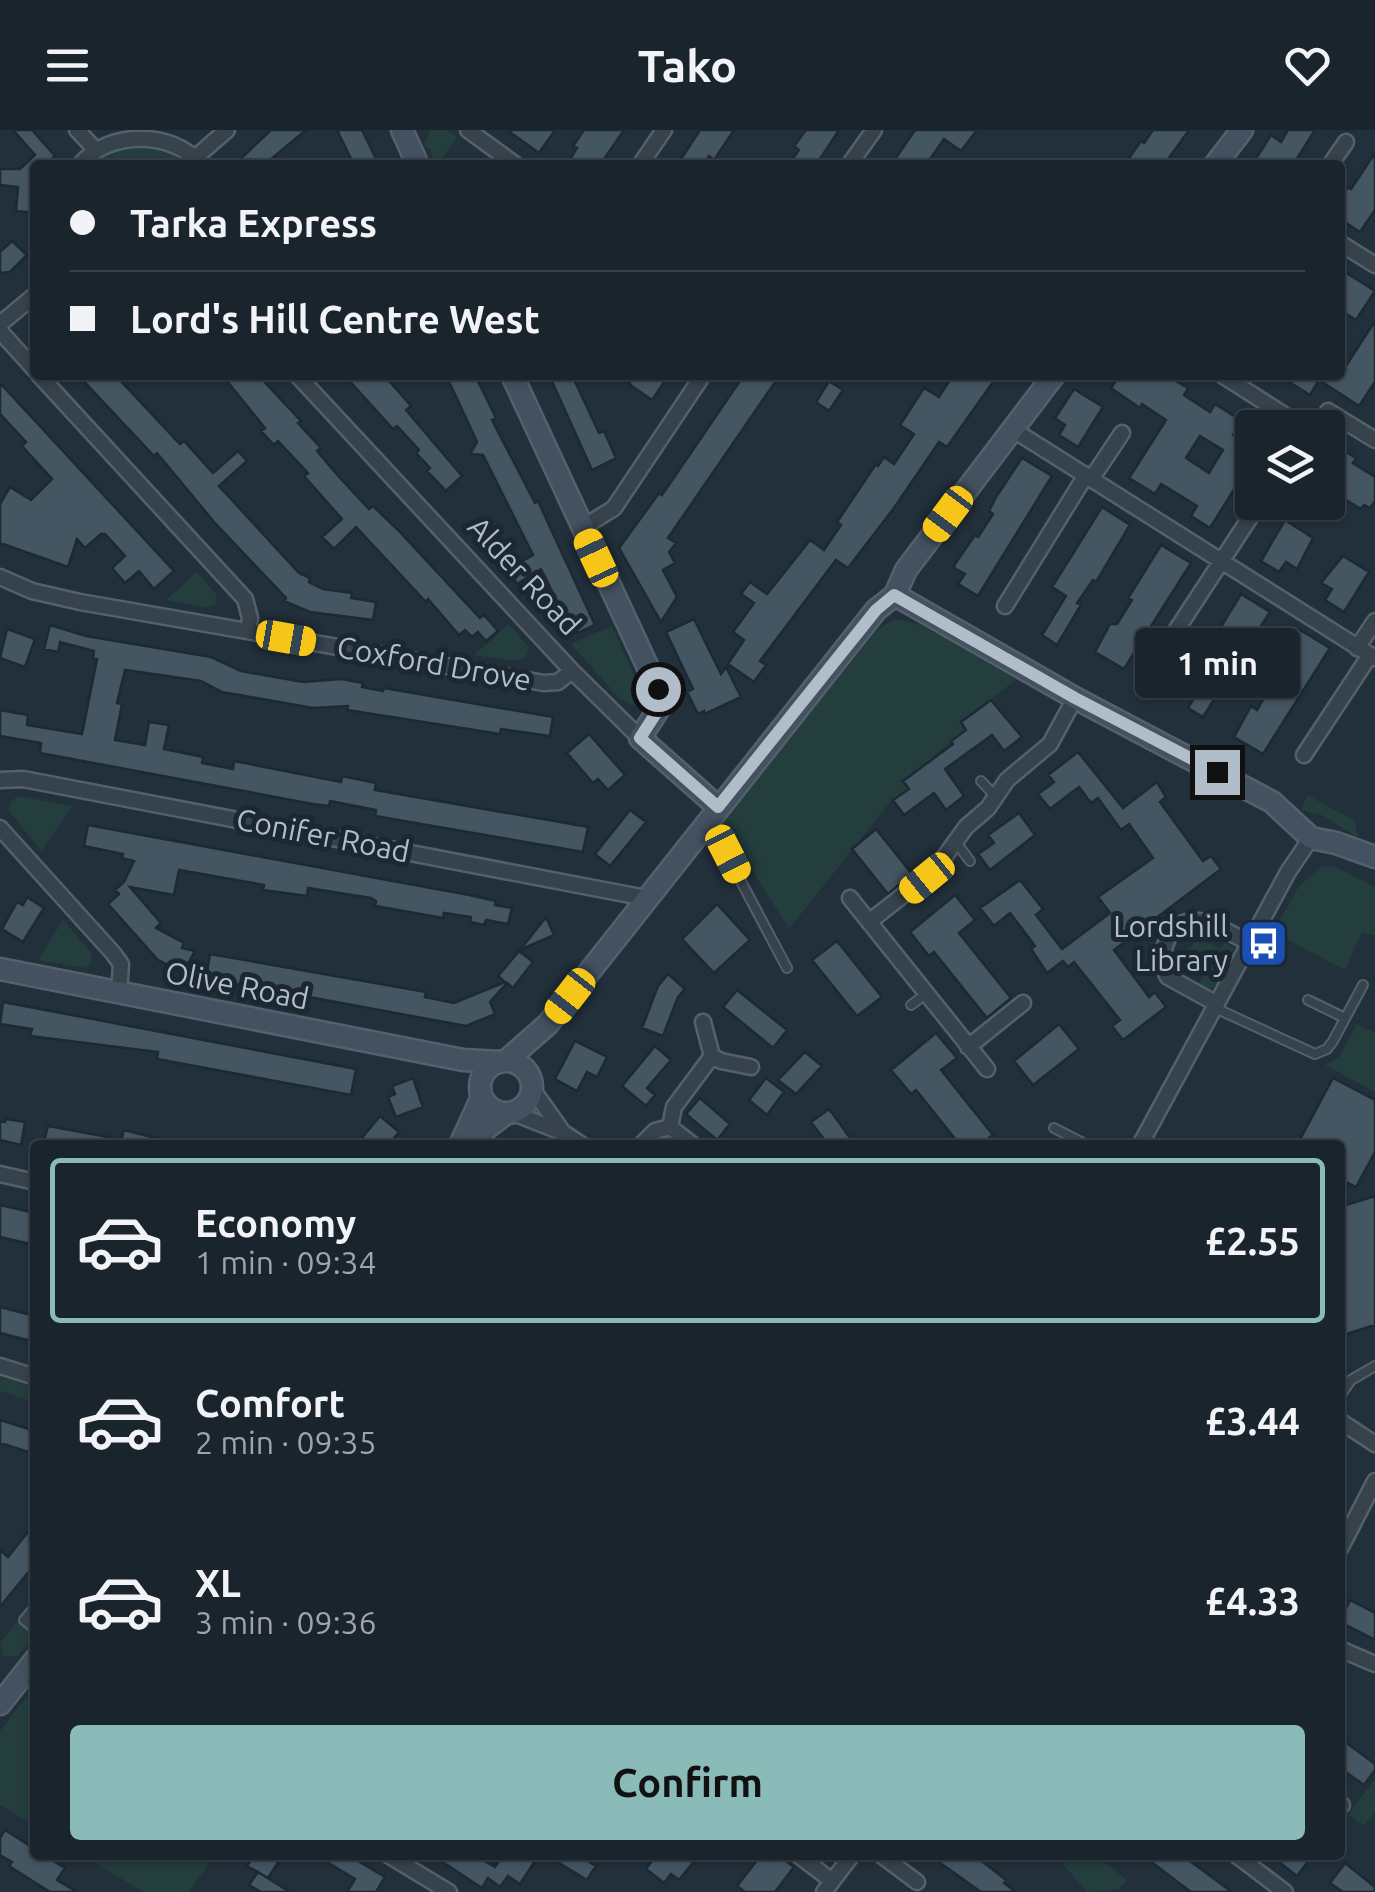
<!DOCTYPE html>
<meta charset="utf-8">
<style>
body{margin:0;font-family:Ubuntu,sans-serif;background:#273039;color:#f1f3f6;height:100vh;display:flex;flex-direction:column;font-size:38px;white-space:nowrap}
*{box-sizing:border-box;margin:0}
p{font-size:32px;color:#9fa4aa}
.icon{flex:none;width:55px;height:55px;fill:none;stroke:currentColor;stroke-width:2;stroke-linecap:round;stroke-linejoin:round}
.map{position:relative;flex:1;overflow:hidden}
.panel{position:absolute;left:30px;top:1010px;width:1315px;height:720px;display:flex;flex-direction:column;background:#1a242d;border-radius:10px;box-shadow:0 2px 8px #0004,0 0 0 2px #384149}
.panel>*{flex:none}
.top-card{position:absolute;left:30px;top:30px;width:1315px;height:220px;border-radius:10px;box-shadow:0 2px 8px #0004,0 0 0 2px #384149;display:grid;align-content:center;height:220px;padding:0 40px;background:#1a242d}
.buttons{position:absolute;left:1235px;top:280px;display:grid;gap:20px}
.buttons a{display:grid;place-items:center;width:110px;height:110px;border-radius:10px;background:#1a242d;box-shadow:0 2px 8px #0004,0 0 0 2px #384149;font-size:50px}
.end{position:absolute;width:45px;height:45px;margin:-22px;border:12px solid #b1bdc8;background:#111;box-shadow:0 0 0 5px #111}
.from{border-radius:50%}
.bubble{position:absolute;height:70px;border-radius:10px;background:#1a242d;box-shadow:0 2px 8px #0004,0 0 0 2px #384149;font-size:32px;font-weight:700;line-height:70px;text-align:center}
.car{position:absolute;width:30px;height:60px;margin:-30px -15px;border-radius:12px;box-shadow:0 0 8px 2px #0007;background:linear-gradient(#f5c518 24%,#345 0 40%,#f5c518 0 76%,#345 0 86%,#f5c518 0)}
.top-card b{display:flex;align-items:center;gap:35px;height:95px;font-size:38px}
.top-card b+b{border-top:2px solid #384149}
.top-card i{width:25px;height:25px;background:#f1f3f6}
ul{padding:18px 0 0;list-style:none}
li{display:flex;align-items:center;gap:30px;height:165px;margin:0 20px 15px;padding:0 20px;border:5px solid transparent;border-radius:10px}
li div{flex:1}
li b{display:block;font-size:38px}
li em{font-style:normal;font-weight:700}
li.selected{border-color:#8bbbb9}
li>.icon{width:90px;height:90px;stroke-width:1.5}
.button{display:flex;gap:20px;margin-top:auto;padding:20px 40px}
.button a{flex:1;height:115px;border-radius:10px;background:#8bbbb9;color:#111;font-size:40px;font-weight:700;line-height:115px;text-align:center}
header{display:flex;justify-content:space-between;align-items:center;height:130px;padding:0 40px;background:#1a242d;font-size:45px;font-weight:700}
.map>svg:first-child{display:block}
</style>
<header><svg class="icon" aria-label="menu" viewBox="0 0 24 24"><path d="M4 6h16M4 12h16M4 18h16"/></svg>Tako<svg class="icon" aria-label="heart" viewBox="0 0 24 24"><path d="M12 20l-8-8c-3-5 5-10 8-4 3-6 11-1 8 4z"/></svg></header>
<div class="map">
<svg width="1375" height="1762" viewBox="0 0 1375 1762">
<rect width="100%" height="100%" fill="#22303c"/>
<path fill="#243d3d" d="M430 0H447L457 7 438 35H434L430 18 426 19 424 14Z
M129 13C154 13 169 18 186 35H93L110 20Z
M197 442 217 465 215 474 207 478 166 470Z
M895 489 921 495 1021 546 961 592 966 600 903 651 909 659 891 671 789 799 723 693 877 500Z
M509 494 529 518 526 527 516 531 474 525Z
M612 496 641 561V573L636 576 620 569 571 514Z
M1307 665 1355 691 1358 708 1322 685 1301 680Z
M18 666 73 676 41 721 9 681 10 672Z
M1322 736 1336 737 1375 757V806L1362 802 1345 840 1273 802 1299 756Z
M63 790 91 822 92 831 85 838 38 830Z
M1195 812 1208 813 1220 819 1225 813 1234 818 1218 854 1209 860 1199 855 1203 846 1188 837 1183 826Z
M1357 894 1375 903V962L1325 935 1339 927Z
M0 1247 35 1257V1272L0 1261Z
M18 1490 35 1507 17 1526 3 1527 0 1513Z
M35 1556V1696L0 1675V1601Z
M1375 1649V1682L1364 1696 1348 1685Z
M83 1725H215L189 1762H143Z
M1055 1725H1095L1127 1750 1118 1760 1087 1762Z"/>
<path fill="#455663" stroke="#1d2933" stroke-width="2.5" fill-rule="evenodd" d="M13 0H32L55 26 45 35H35V83L16 81 18 57 0 55V39H20L35 25Z
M271 0H306L264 35H234Z
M337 0H362L379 35H354Z
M507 0H555L539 23Z
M584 0H624L600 35H566L577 18 573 16Z
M700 0H734L714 30 709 26 703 35H677Z
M806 0H839L816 35H788L799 20 794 16Z
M915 0H977L961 21 944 9 926 35H891Z
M1153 0H1189L1164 35H1124L1141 11 1144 13Z
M1288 0H1315L1293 35H1252L1271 5 1281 12Z
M1375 23V80L1360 102 1340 89V69L1348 57 1351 59Z
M12 111 27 125 10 142 0 143V122Z
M1340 139 1375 161 1356 190 1340 180Z
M1375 191V252L1359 276 1319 250 1310 265 1278 245H1340Z
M78 245H115L180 314 184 311 213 343 238 321 247 331 219 356 299 443 310 448 309 452 323 459 352 463 351 468 376 472 373 490 310 482 284 471 286 468 214 392 157 323 154 326Z
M222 245H258L301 291 298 293 321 318 317 321 340 348 369 379 373 376 398 400 480 488 484 485 498 501 486 511 478 502 472 507 465 500 459 505 428 469 426 472 356 397 334 419 322 407 342 389 304 346 308 343 278 311 274 315 261 301 265 298Z
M344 245H384L411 276 406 280 462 346 446 361 427 341 430 338 416 323 419 320 397 296 393 299Z
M446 245H475L496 288 492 290 535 373 538 371 595 495 578 503 572 491 568 494 541 439 517 454 508 439 533 425 483 325 470 324 477 312Z
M549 245H572L599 303 604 301 616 328 592 340Z
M635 245H669L652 270 629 254Z
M744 245H780L668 408 676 413 669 422 675 433 663 440 677 467 661 492 619 418 659 363 662 365Z
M953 245H998L947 317 939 312 894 378 848 438 836 430 760 531 766 535 754 552 728 534 744 510 733 502 754 473 741 464 750 452 767 464 810 410 824 420 841 395 837 392 876 334 878 336 884 327 894 334 914 304 900 295 924 258 939 267Z
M1119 245H1166L1188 258 1184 265 1210 282 1215 274 1242 291 1233 305 1252 318V351L1243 345 1210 398 1191 386 1197 376 1161 354 1155 364 1129 348 1166 290 1142 274 1140 278 1111 258ZM1200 306 1223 320 1209 343 1186 328Z
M829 251 843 260 829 281 816 272Z
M0 253 174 441 154 459 139 441 125 453 112 438 125 426 105 404H101L85 418 77 409 68 437 0 413V374L10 357 31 370 52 349 22 316 26 312 0 284Z
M1074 259 1103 277 1078 317 1059 305 1065 295 1055 288Z
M1328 311 1356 328 1353 333 1375 347V371L1370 378 1364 375 1361 379 1334 363 1339 356 1328 349Z
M1022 328 1052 346 978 466 958 454 965 444 954 438 955 434 975 405 978 407 993 384 989 381 996 367Z
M1102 377 1130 395 1096 452 1093 450 1077 473 1081 475 1057 515 1042 505 1066 466 1052 457Z
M1285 390 1313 408 1297 439 1286 432 1279 442 1261 431Z
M1161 415 1191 433 1124 539 1095 522 1110 494H1117L1132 470 1128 468Z
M1343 426 1369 442 1344 482 1325 470 1332 459 1321 453Z
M1241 464 1270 482 1203 587 1188 578 1212 538 1200 531Z
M694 489 721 544 726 537 741 567 705 584 704 581 698 584 687 562 693 559 666 502Z
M50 495 86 506 211 527 241 541 303 552 341 549 363 553 362 557 383 561 384 558 553 587 550 606 501 599 500 604 347 580 348 576 313 578 222 562 201 551 125 540 117 573 122 574 115 610 145 615 149 592 169 595 164 619 203 627 202 633 233 639 234 631 341 652 342 646 376 653 375 660 583 696 588 697 583 722 375 686 376 680 330 671 329 676 313 674 40 623 41 613 0 606V580L28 585 27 595 82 604 97 529H93L94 521 60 512 58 522 44 519Z
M7 499 35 509 25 537 0 528Z
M1300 500 1330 518 1263 624 1234 607 1251 576 1257 580 1271 556 1266 553Z
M991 570 1022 607 1004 621 992 605 945 639 964 666 946 680 934 663 904 685 893 670 909 659 903 651 953 614 951 611 966 600 961 592Z
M589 604 625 645 608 660 598 649 593 653 567 623Z
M1078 622 1123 678 1157 652 1166 667 1160 672 1203 731 1211 726 1221 739 1114 820 1149 867 1155 862 1166 877 1123 910 1112 896 1120 890 1074 832 1068 837 1063 831 1047 843 1031 819 1035 816 1010 783 994 796 980 778 1020 750 1043 779 1036 785 1062 819 1110 783 1098 767 1153 728 1129 694 1121 700 1098 668 1091 673 1079 657 1050 679 1038 664 1054 652 1048 645Z
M630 680 646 692 610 736 595 724Z
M1019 683 1035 705 990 740 978 724 994 713 988 705Z
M88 695 469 765 496 771 495 775 512 778 508 794 486 790 484 795 470 792 471 787 444 783 443 788 375 776 376 771 371 768 308 758 307 766 263 760 264 755 179 740 174 765 130 757 161 793 156 798 184 813 182 818 195 821 182 844 157 829 108 774 119 764 115 760 124 752 134 731 122 728 123 724 84 716Z
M876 699 912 744 888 764 852 719Z
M955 765 975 790 959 803 1011 868 987 888 934 822 929 826 910 802Z
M27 767 44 778 23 812 2 799 17 772 23 775Z
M717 774 750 810 714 843 682 809Z
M546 787 554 805 520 820Z
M837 811 882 867 857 886 812 830Z
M519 821 533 832 513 858 507 853 490 872 495 884 466 896 206 848 210 824 426 862 425 867 454 873 505 852 498 846Z
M668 844 685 859 678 867 663 906 642 898 658 856Z
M737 860 787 900 773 918 723 877Z
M3 872 356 939 351 965 157 929 158 922 30 906 32 899 0 894Z
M1059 894 1079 919 1033 955 1014 931Z
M936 903 957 928 941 940 993 1005 980 1015H960L916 960 911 964 891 940Z
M575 911 607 927 597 947 587 942 577 961 555 949Z
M655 916 671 930 647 958 655 965 646 976 622 956Z
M805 922 822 936 796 964 778 950Z
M413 948 423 977 396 987 388 967 395 964 392 956Z
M766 948 784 962 767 985 749 970Z
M1333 948 1375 970V1022L1356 1057 1340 1049V1015H1297Z
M700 968 730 994 717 1010 686 984Z
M829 979 838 991 855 1015H828L811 992Z
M380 986 399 1002 388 1015H356Z
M6 989 25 992 21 1015 0 1010V991L5 992Z
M48 996 108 1007 107 1015H43Z
M124 1000 164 1010V1015H120Z
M1375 1066V1195L1340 1206V1077Z
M0 1075 35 1083V1115L0 1107Z
M0 1177 35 1186V1212L0 1203Z
M0 1290 35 1301V1324L0 1313Z
M35 1393V1434L0 1477V1420L8 1427Z
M1350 1470 1375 1483V1510L1340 1492Z
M1340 1608 1375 1634V1640L1364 1655 1340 1638Z
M5 1700 35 1719V1725H44L65 1738 57 1750 77 1762H50L9 1736 12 1732 0 1725V1708Z
M254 1725H283L268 1748 247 1736Z
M315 1725H348L385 1747 376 1762H347L355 1749Z
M432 1725H475L495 1737 503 1725H539L520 1754 508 1746 500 1757 488 1748 482 1758Z
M546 1725H578L596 1736 587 1750Z
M656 1725H699L679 1750 671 1744 664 1753 646 1739Z
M761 1725 769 1731 774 1725H778L794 1737 775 1762H745L737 1756Z
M929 1725H974L1006 1750 1004 1753 1016 1762H981Z
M1142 1725H1182L1232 1762H1191Z
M1270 1725H1313L1297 1746Z
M1345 1733 1375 1757V1762H1343L1330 1753Z
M258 1742 290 1762H261L249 1755Z"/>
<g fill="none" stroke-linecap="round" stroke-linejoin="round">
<defs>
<path id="lane" d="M981 651 995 666
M710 693 787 838
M955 711 970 731
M1308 870 1345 888
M911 875 926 864
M1215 878 1315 924 1327 919 1333 911 1363 855
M1054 998 1087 1015
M1340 1266 1351 1250 1375 1236
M35 1477 24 1490 35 1499"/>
<path id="street" d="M77 0 94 18
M468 0 516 35
M196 27 227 0
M80 35C108 0 173 0 201 35
M640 35 664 0
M849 35 874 0
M1330 35 1346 12
M1340 113 1375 135
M0 194 35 165
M0 201 35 240
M39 245 245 469 250 488 248 501
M297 245 572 541 640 608
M1222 245 1286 286
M1328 281 1375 310
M1012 299 1375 528
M1092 348 1122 303
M582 398 614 378 703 245
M0 447 32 461 80 472 544 553 558 552 572 541
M1005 476 1086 345
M1357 518 1375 491
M1149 542 1251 386
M1304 625 1370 525
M0 650 23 649 646 768
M0 698 113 823 121 834 119 864
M850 768 987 939
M869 792 935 740 966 697 988 678 1007 650 1050 614 1075 568
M1217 874 1168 847C1155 826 1169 787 1199 791 1216 793 1234 806 1250 813
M703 892 712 926 721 931 751 937
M968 917 1023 873
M533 960 560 998
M513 983 564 1003 582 1015
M670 997 674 977 712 926
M641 1015 655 1001 670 997 693 1015
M1140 1015 1288 742 1311 708
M0 1044 35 1052
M0 1236 35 1247
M1340 1291 1375 1314
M1340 1419 1375 1351
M1340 1519 1375 1534
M1340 1673 1342 1675
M388 1725 449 1762
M798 1725 832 1751
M881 1725 917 1752
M1236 1725 1285 1762
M824 1762 852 1725"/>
<path id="secondary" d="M402 0 418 35
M1215 35 1242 0
M512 245 658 559V580L640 608 718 677
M895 465 1075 568 1272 672 1311 708 1336 713 1375 727
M0 839 463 930 500 932
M480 957a26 26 0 1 1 52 0a26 26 0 1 1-52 0Z
M506 931 548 894 876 480 895 465 906 440 1054 245
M460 1015 482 967
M465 1015 505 984
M0 1574 35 1530"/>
</defs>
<use href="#lane" stroke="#54606a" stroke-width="12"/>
<use href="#street" stroke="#54606a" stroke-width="19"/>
<use href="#secondary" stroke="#54606a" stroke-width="25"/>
<use href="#lane" stroke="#36424c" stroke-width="8"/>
<use href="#street" stroke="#36424c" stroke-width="14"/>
<use href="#secondary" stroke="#435160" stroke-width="20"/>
</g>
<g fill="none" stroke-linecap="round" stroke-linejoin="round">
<path stroke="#b1bdc8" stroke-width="12" d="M658 559V580L640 608 718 677 876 480 894 465 1075 568 1217 642"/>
</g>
<defs>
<symbol id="bus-square" viewBox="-11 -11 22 22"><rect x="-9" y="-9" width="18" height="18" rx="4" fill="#1a4fb4" stroke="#1b2731"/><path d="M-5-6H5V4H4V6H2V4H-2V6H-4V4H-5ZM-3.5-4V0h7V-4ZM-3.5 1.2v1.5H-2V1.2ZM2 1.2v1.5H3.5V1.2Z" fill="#fff"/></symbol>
</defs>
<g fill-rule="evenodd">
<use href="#bus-square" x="1236" y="786" width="55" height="55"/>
</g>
<g text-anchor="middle" stroke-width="10" stroke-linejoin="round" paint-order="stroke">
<g font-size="30" fill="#b1bdc8" stroke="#1b2731">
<text transform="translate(524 446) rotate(47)" y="10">Alder Road</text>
<text transform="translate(434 534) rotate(10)" y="10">Coxford Drove</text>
<text transform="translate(323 706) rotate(11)" y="10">Conifer Road</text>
<text transform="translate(237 856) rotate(11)" y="10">Olive Road</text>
</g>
<g font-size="30" fill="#b1bdc8" stroke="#1b2731" text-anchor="end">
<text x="1228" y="807">Lordshill<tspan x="1228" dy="34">Library</tspan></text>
</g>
</g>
</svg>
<div class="buttons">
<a><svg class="icon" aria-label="layers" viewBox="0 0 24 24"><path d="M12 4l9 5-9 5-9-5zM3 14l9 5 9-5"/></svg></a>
</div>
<i class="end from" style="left:658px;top:559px"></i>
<i class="end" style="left:1217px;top:642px"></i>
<div class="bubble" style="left:1135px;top:498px;width:165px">1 min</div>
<i class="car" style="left:948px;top:384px;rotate:217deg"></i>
<i class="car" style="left:596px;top:428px;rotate:335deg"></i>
<i class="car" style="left:286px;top:508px;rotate:100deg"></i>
<i class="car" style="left:728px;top:724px;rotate:153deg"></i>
<i class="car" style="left:927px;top:748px;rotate:231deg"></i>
<i class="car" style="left:570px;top:866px;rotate:218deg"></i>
<div class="top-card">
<b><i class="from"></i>Tarka Express</b>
<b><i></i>Lord's Hill Centre West</b>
</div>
<section class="panel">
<ul>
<li class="selected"><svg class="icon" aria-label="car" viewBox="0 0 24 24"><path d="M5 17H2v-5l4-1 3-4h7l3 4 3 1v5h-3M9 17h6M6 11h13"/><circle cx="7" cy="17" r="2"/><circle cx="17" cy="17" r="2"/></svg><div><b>Economy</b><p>1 min · 09:34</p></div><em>£2.55</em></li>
<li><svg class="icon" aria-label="car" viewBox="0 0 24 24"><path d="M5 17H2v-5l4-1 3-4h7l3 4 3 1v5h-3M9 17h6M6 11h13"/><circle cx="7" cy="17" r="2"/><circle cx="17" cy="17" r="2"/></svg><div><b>Comfort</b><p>2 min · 09:35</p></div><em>£3.44</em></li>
<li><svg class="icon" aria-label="car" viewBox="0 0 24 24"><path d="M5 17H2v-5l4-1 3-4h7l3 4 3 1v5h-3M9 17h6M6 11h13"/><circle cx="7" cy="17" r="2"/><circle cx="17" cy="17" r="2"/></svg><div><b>XL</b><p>3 min · 09:36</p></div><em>£4.33</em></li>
</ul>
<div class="button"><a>Confirm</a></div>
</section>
</div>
